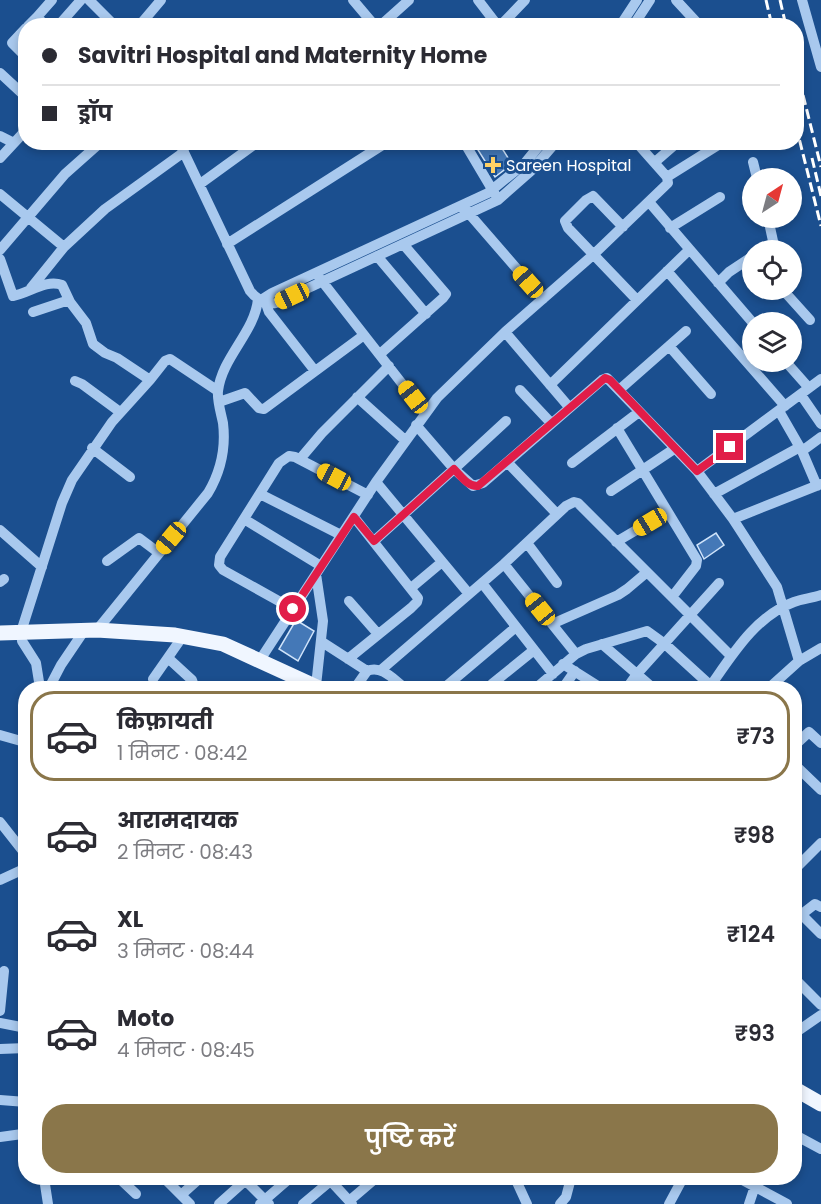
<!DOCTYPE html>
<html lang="hi">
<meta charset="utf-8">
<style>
body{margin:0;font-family:Poppins,"Noto Sans Devanagari",sans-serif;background:#f7f7f7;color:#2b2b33;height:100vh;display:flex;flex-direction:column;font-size:22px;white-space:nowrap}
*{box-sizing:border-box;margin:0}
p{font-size:20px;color:#7c7c81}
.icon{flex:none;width:33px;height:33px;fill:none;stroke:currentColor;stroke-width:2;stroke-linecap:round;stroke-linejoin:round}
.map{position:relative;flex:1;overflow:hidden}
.details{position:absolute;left:18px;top:681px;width:784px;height:504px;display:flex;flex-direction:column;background:#fff;border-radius:24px;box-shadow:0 3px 9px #0003}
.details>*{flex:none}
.guide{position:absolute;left:18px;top:18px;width:786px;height:132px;border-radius:24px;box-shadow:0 3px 9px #0003;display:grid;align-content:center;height:132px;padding:0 24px;background:#fff}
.needle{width:39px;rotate:36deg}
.fabs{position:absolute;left:742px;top:168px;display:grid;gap:12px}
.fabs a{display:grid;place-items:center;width:60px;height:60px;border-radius:50%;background:#fff;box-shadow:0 3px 9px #0003;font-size:30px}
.end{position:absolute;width:27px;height:27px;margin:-14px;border:8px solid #e11d48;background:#fff;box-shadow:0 0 0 3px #fff}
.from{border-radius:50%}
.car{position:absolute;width:18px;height:36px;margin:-18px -9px;border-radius:8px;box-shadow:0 0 4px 2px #0007;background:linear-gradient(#f5c518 24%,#345 0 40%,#f5c518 0 76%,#345 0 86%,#f5c518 0)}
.guide b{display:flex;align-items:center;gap:21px;height:57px;font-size:22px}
.guide b+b{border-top:2px solid #e1e1e2}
.guide i{width:15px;height:15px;background:#2b2b33}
ul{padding:10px 0 0;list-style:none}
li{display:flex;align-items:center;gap:18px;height:90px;margin:0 12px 9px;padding:0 12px;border:3px solid transparent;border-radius:24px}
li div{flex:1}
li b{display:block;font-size:22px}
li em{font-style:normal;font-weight:600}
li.current{border-color:#8a764a}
li>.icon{width:54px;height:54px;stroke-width:1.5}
.primary-button{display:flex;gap:12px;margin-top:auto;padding:12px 24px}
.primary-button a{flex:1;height:69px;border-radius:24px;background:#8a764a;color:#fff;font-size:24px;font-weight:600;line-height:69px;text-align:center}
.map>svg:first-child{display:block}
</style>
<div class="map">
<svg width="821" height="1204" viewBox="0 0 821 1204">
<rect width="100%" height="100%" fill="#1b4f8f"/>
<path fill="#4478b7" stroke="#cfe3fa" stroke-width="1.5" d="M473 142H498L512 164 495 177Z
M716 533 724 545 704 559 697 545Z
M296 620 314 631 298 661 279 649Z"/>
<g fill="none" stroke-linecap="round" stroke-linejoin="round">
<path stroke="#a9c9ee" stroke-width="10" d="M89 0 115 26
M353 0 375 26
M478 0 498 26
M676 0 700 26
M802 0 821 67
M37 17 52 0
M28 26 37 17 46 26
M58 26 81 0
M139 26 161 0
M380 26 409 0
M500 26 525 0
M620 26 637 0
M633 26 650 0
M26 28 12 43 26 57
M0 73 26 97
M0 136 14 143
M179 142 250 291C257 300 266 304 276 303L498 200 532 170 556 142
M464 142 496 196
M0 158 26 130
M655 162 678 142
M753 162 757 178
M667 177 723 142
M200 184 258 142
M0 194 64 247
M649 202 753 323
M465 209 543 299
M623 227 593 196 586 200 565 221 568 228 637 300
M670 228 720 197
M227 244 381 146
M0 250 65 174 101 142
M762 250 770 246 773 241 768 218
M377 256 426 314
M0 259 13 296C29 293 46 279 62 285L70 302 86 323 93 344 105 353 117 358 150 380 165 361 170 359 218 391
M667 271 785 406
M318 276 425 413
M718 283 729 272 753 256
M31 288 64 247 105 209 184 152
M783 290 810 320
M264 298 269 312 315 371
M261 300 272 293 488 193 525 163 542 142
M33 312 69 300
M505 332 569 407
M669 346 686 331
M380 354 443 298 446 294 403 244
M786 362 809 388
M75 381 82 384 120 412
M550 385 689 250
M520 390 551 423
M619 390 669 346 711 394
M801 395 821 424
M357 397 406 441
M219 402 245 393 259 408 264 409 364 335
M779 411 802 451 817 486
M416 425 454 469 506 421
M617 428 697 560 696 566 672 597
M92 448 130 477
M802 451 821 437
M300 459 322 433 389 366
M507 462 557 514
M572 463 639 412
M697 471 821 379
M376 482 469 594
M611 491 674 449
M260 494 341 535
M714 494 800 447
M244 519 321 566
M733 519 821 484
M0 530 42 567
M374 541 454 469 473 486 483 483 602 380 607 378 697 471 733 519 777 587 799 661 769 688
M616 542 667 512
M527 543 557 583
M107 561 139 538 159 553
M504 564 576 654
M0 582 4 579
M482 583 553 674
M411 588 442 562
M349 601 378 634
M293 609 223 570 219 565 220 557 279 463 289 456 295 457 368 495
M552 624 618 595 627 589 646 573
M97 630 208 493C221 471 226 448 223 423 221 413 217 401 218 391 222 357 255 332 258 299
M322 642 367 671C382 665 393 679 405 688
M602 644 653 688
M168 658 192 680 193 683 189 688
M348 659 411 608 417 602 418 598 354 517
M260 660 376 482 437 398 505 332 593 255 668 183 667 177 636 142
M799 661 821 648
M563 664 601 688
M381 670 504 564 566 506 574 502 578 503 731 656
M153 679 183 636
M492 684 534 650
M40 688 36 663 22 641 21 632 62 503 72 480 112 422 150 380
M49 688 61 665 84 631
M313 688 316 686 323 621 316 574
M355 688 367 671
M444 688 516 627
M536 688 576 654 586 649 647 631 665 644 711 686
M563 688 575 671
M627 688 637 674 719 583
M709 688C731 657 755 616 794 602 802 599 812 598 821 595
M0 735 21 741 26 733
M795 745 809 732 821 743
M795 765 821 790
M0 822 26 855
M795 869 821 843
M0 880 26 868
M795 908 821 934
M802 914 815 904 821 907
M795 979 821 1005
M0 1011 4 971
M0 1023 26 1028
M795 1033 821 1015
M0 1049 26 1048
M0 1100 26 1102
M795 1135 821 1149
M0 1137 22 1134 26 1129
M44 1178 48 1204
M119 1178 136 1194
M164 1178 190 1204
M243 1178 269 1204
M328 1178 352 1204
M515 1178 527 1204
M739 1178 787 1204
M181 1195 200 1178
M349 1201 376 1178
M219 1204 248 1178
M260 1204 290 1178
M303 1204 334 1178
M560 1204 566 1197 571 1178
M669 1204 683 1178
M749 1204 755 1186"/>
<path stroke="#f0f6ff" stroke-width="15" d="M0 633 97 630 175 635 223 644 319 688
M795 1089 821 1104"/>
<path stroke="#fff" stroke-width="3" stroke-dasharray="10 4.5" stroke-linecap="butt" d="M766 0 772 26
M780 0 786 26
M796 67 821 167
M796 126 821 226
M812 158 821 196"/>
</g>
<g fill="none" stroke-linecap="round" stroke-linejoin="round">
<path stroke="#e11d48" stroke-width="8" d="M293 609 354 517 374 541 454 469C461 476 468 487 478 486L605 378 610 380 697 471 730 447"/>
</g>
<path fill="#ffd166" stroke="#1b4f8f" stroke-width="2" d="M490 156h6v6h6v6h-6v6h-6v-6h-6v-6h6z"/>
<g text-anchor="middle" stroke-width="6" stroke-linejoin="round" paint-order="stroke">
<g font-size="16" fill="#fff" stroke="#1b4f8f" text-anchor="start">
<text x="506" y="171">Sareen Hospital</text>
</g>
</g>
</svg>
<div class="fabs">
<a><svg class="needle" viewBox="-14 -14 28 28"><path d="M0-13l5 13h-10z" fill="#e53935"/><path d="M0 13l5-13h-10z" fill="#7c7c81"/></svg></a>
<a><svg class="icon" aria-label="locate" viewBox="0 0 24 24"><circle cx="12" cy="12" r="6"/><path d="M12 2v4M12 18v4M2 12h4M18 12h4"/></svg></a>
<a><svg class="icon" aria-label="layers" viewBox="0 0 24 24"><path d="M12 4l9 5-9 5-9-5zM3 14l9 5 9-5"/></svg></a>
</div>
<i class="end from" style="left:293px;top:609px"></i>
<i class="end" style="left:730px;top:447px"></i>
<i class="car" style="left:528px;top:282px;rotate:318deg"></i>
<i class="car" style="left:292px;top:296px;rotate:245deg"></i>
<i class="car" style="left:413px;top:397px;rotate:322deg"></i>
<i class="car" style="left:334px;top:477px;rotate:298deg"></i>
<i class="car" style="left:650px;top:522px;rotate:239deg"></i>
<i class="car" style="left:171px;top:538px;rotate:220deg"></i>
<i class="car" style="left:540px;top:609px;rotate:321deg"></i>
<div class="guide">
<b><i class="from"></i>Savitri Hospital and Maternity Home</b>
<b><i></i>ड्रॉप</b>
</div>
<section class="details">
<ul>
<li class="current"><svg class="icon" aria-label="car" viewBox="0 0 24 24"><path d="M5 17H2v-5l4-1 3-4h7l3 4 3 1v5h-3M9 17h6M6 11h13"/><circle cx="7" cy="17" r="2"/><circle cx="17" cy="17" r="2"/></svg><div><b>किफ़ायती</b><p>1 मिनट · 08:42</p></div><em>₹73</em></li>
<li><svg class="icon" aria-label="car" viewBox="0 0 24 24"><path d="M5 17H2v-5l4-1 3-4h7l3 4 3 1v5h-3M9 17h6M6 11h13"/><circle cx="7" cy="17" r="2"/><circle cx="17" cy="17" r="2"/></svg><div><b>आरामदायक</b><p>2 मिनट · 08:43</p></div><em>₹98</em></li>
<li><svg class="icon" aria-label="car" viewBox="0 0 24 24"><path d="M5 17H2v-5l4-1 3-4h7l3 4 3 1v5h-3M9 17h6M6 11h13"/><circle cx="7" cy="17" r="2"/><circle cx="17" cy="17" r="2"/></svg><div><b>XL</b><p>3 मिनट · 08:44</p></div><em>₹124</em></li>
<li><svg class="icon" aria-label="car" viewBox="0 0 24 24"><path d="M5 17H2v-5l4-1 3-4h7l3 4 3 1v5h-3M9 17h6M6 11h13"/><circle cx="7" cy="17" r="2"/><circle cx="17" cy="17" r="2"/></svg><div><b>Moto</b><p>4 मिनट · 08:45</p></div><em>₹93</em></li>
</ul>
<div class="primary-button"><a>पुष्टि करें</a></div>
</section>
</div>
